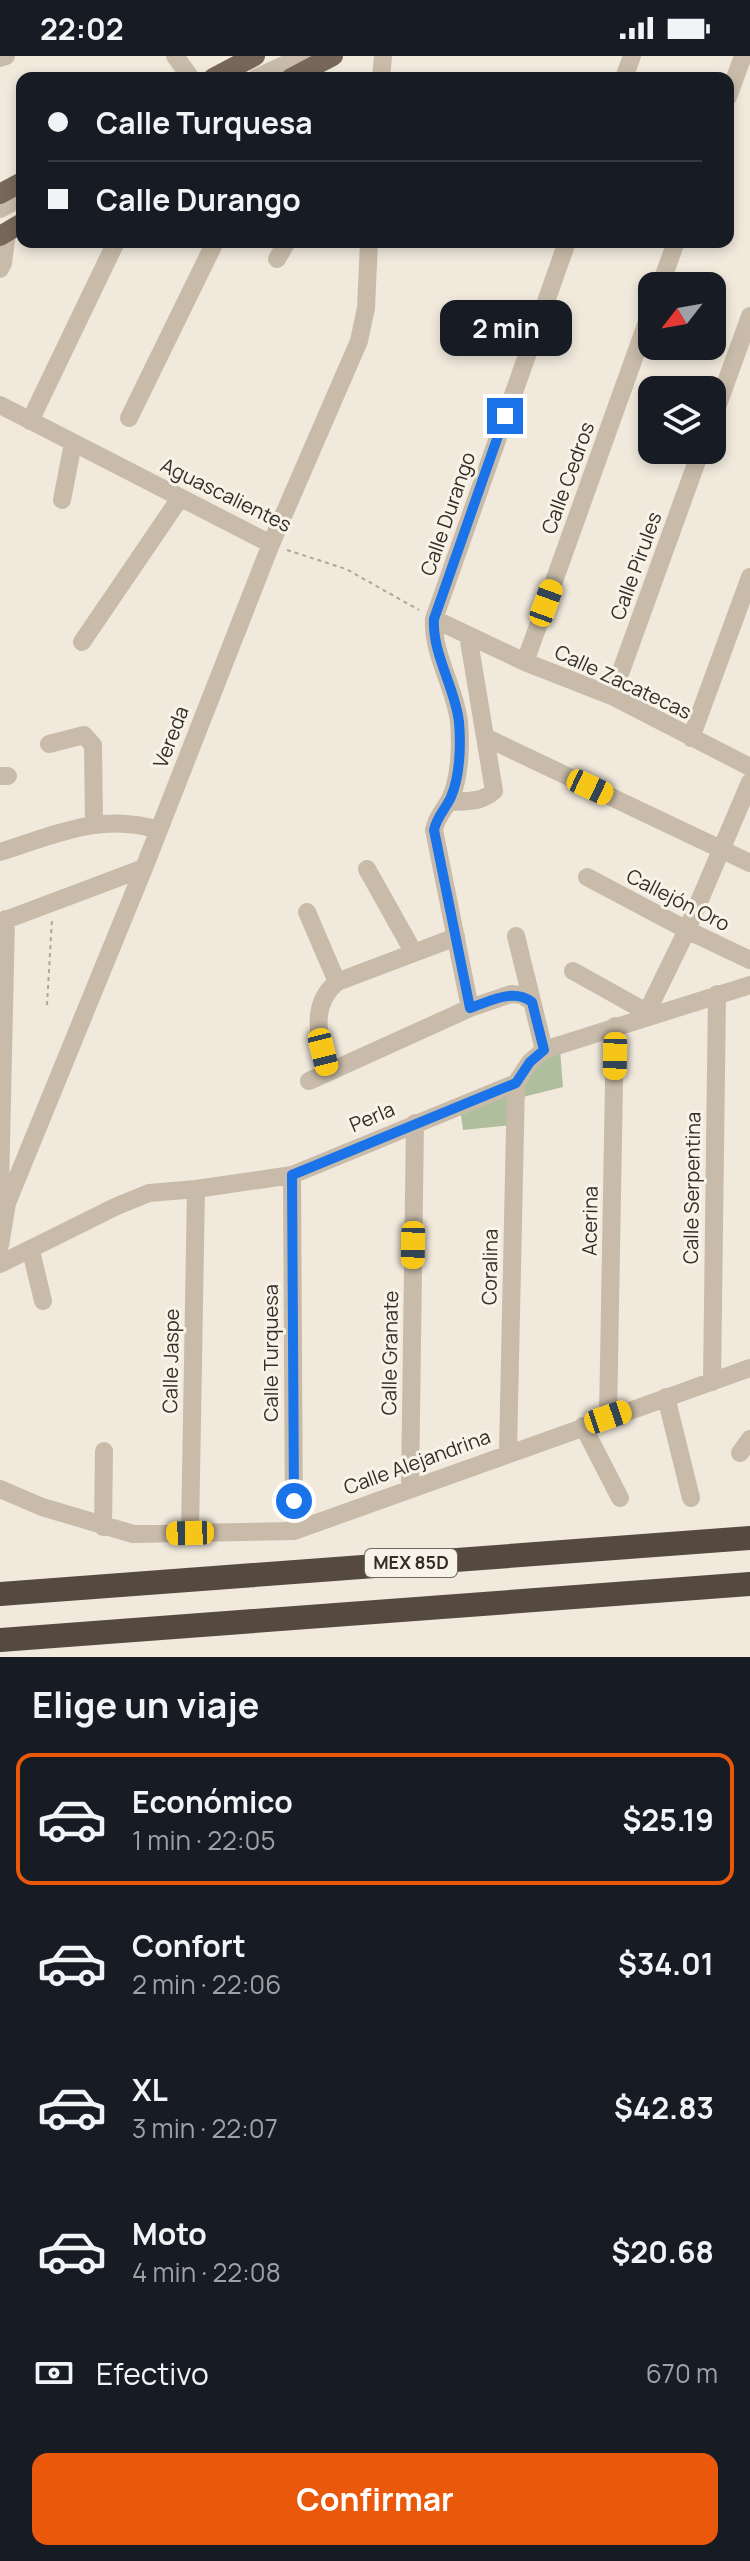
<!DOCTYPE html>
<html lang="es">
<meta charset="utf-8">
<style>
body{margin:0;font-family:Manrope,sans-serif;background:#20242c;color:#f1f3f6;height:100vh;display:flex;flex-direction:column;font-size:30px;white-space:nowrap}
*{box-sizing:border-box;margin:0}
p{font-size:26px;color:#9ea1a6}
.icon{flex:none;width:44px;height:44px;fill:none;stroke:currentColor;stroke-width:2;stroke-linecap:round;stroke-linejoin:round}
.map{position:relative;height:1601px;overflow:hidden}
.side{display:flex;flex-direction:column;background:#171b24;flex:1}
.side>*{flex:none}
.hud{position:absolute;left:16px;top:16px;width:718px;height:176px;border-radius:16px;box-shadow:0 4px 12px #0003;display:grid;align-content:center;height:176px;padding:0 32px;background:#171b24}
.needle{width:52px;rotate:239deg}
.tools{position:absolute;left:638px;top:216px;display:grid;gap:16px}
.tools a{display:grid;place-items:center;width:88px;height:88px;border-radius:16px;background:#171b24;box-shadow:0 4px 12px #0003;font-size:40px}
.end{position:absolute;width:36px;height:36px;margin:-18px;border:10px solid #1a73e8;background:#fff;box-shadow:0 0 0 4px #fff}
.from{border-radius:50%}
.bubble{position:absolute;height:56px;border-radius:16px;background:#171b24;box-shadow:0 4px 12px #0003;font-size:26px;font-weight:700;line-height:56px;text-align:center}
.car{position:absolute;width:24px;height:48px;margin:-24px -12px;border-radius:10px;box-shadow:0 0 6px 2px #0007;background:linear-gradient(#f5c518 24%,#345 0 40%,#f5c518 0 76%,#345 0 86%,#f5c518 0)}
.hud b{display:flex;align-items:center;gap:28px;height:76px;font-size:30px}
.hud b+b{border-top:2px solid #363941}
.hud i{width:20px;height:20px;background:#f1f3f6}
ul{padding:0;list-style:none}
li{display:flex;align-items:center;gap:24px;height:132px;margin:0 16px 12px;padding:0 16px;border:4px solid transparent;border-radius:16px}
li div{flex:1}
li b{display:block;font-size:30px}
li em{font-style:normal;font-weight:700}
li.selected{border-color:#ea580c}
li>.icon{width:72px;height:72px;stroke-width:1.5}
h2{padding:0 32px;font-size:36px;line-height:96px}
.pay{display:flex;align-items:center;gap:20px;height:88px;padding:0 32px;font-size:30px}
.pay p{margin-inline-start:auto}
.button{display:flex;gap:16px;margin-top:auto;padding:16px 32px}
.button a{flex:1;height:92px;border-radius:16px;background:#ea580c;color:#fff;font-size:32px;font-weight:700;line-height:92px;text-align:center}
.status{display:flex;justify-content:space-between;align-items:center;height:56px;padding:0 40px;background:#171b24;direction:ltr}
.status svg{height:22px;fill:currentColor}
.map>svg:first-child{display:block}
</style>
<div class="status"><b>22:02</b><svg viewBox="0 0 49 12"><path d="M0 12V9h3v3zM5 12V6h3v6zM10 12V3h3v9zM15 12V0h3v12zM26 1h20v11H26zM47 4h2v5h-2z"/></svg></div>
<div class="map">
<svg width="750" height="1601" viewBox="0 0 750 1601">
<rect width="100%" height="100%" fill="#f1e9dc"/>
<path fill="#afbf9d" d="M560 993 563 1031 519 1042 532 1007Z
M514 1030 513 1069 463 1074 460 1052Z"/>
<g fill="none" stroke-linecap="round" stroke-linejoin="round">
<path stroke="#b4a593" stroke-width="2" stroke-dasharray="4 4" stroke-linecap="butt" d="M287 494 346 513 419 554
M47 949 52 863"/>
<path stroke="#c8bba9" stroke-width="18" d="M175 0 191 22
M0 2 6 0
M256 22 303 0
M381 22 383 0
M624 22 632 0
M728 41 743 0
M0 153 22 141
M277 203 287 186
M0 213 3 207 7 176
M660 230 676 186
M0 349 271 488
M129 362 215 186
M30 365 116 186
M712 365 750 260
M62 444 73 387
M434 563 525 606 612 640 750 711
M82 586 180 442
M525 606 652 252
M612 640 701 394
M485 681 750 807
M691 682 750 521
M49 688 84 679 93 689 94 767
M0 720H8
M449 746C465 745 481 747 494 735L468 579
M0 796C55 779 100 756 159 774
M367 813 414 897
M587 821 687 874 750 904
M307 856 337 926
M6 863 0 1131 7 1147
M0 866 144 812
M516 880 544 994
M573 915 652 959
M470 952 434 774C437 759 445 754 451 741 460 720 461 689 459 666 455 631 432 598 434 563L567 186
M647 956 687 874 750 726
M328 1016C320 984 308 950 337 926L456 881
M309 1025 470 952 511 938 522 939 532 946
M292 1119 294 1475
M0 1189 7 1147 144 812 271 488 359 285 366 252 369 186
M31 1195 43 1245
M0 1208 117 1150 149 1137 196 1133 292 1119 516 1027 530 1006 544 994 750 929
M712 1326 717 938
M666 1341 691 1442
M608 1361 615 970
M583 1370 620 1442
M508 1396 516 1027
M740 1397 750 1383
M410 1432 415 1067
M0 1433 42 1451 133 1478 294 1475 750 1312
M103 1471 104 1395
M190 1477 196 1133"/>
<path stroke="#77675a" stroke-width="20" d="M213 22 255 0
M291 22 333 0
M0 138 22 126
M0 180 22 167"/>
<path stroke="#564940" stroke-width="24" d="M0 1538 750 1482
M0 1584 750 1528"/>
</g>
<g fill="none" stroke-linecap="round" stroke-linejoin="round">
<path stroke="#1a73e8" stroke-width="10" d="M294 1445 292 1119 516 1027 530 1006 544 994 532 946C513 932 491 945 470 952L434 774C437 760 445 754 451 741 460 720 461 689 459 666 455 631 432 598 434 563L505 360"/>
</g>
<g text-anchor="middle" stroke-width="6" stroke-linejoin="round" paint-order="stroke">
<rect fill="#f8f3e8" stroke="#706962" stroke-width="2" x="365" y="1493" width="92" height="28" rx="6"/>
<g font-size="18" font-weight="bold" fill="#352e28">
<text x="411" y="1513">MEX 85D</text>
</g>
<g font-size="20" fill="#352e28" stroke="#f8f3e8">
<text transform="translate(568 422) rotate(-70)" y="7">Calle Cedros</text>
<text transform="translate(226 439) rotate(26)" y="7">Aguascalientes</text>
<text transform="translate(448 458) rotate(-71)" y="7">Calle Durango</text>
<text transform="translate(636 510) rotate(-70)" y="7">Calle Pirules</text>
<text transform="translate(623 626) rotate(25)" y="7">Calle Zacatecas</text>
<text transform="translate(171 681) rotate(-69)" y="7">Vereda</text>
<text transform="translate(678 844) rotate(27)" y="7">Callejón Oro</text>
<text transform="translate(372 1061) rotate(-23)" y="7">Perla</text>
<text transform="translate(692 1132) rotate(-89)" y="7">Calle Serpentina</text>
<text transform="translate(590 1165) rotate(-89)" y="7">Acerina</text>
<text transform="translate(490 1211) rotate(-89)" y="7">Coralina</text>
<text transform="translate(271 1297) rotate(-90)" y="7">Calle Turquesa</text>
<text transform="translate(390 1297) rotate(-89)" y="7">Calle Granate</text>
<text transform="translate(171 1305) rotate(-89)" y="7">Calle Jaspe</text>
<text transform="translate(417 1406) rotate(-20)" y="7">Calle Alejandrina</text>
</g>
</g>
</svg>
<div class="tools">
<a><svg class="needle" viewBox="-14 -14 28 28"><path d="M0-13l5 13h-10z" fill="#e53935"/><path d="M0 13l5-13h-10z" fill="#9ea1a6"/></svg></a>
<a><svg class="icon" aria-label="layers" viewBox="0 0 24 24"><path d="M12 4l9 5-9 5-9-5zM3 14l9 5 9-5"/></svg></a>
</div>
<i class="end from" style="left:294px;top:1445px"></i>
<i class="end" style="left:505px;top:360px"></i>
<div class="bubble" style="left:440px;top:244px;width:132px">2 min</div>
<i class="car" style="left:546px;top:547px;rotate:20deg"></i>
<i class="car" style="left:590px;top:731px;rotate:115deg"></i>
<i class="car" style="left:323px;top:996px;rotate:166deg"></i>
<i class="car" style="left:615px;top:1000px;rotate:181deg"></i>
<i class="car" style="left:413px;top:1189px;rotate:181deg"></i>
<i class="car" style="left:608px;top:1361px;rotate:71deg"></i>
<i class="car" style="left:190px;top:1477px;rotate:269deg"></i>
<div class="hud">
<b><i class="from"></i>Calle Turquesa</b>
<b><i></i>Calle Durango</b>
</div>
</div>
<section class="side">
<h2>Elige un viaje</h2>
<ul>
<li class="selected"><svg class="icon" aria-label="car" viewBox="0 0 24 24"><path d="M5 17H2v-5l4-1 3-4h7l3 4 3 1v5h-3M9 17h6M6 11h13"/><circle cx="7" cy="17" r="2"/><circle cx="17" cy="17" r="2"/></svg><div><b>Económico</b><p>1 min · 22:05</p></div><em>$25.19</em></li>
<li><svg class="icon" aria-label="car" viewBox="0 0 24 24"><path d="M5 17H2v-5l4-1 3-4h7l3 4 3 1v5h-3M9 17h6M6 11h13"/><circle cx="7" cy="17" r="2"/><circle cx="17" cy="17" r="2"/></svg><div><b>Confort</b><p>2 min · 22:06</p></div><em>$34.01</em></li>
<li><svg class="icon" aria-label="car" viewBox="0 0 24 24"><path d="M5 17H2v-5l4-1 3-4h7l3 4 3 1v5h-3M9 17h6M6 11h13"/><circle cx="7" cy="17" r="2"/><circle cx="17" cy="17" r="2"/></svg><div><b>XL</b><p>3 min · 22:07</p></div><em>$42.83</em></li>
<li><svg class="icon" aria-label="car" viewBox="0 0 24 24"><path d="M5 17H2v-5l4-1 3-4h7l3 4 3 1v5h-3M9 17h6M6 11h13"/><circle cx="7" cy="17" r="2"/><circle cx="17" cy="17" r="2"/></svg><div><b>Moto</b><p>4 min · 22:08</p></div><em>$20.68</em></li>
</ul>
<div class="pay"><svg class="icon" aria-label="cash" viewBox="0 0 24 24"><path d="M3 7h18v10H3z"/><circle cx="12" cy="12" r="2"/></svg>Efectivo<p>670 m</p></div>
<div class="button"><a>Confirmar</a></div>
</section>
